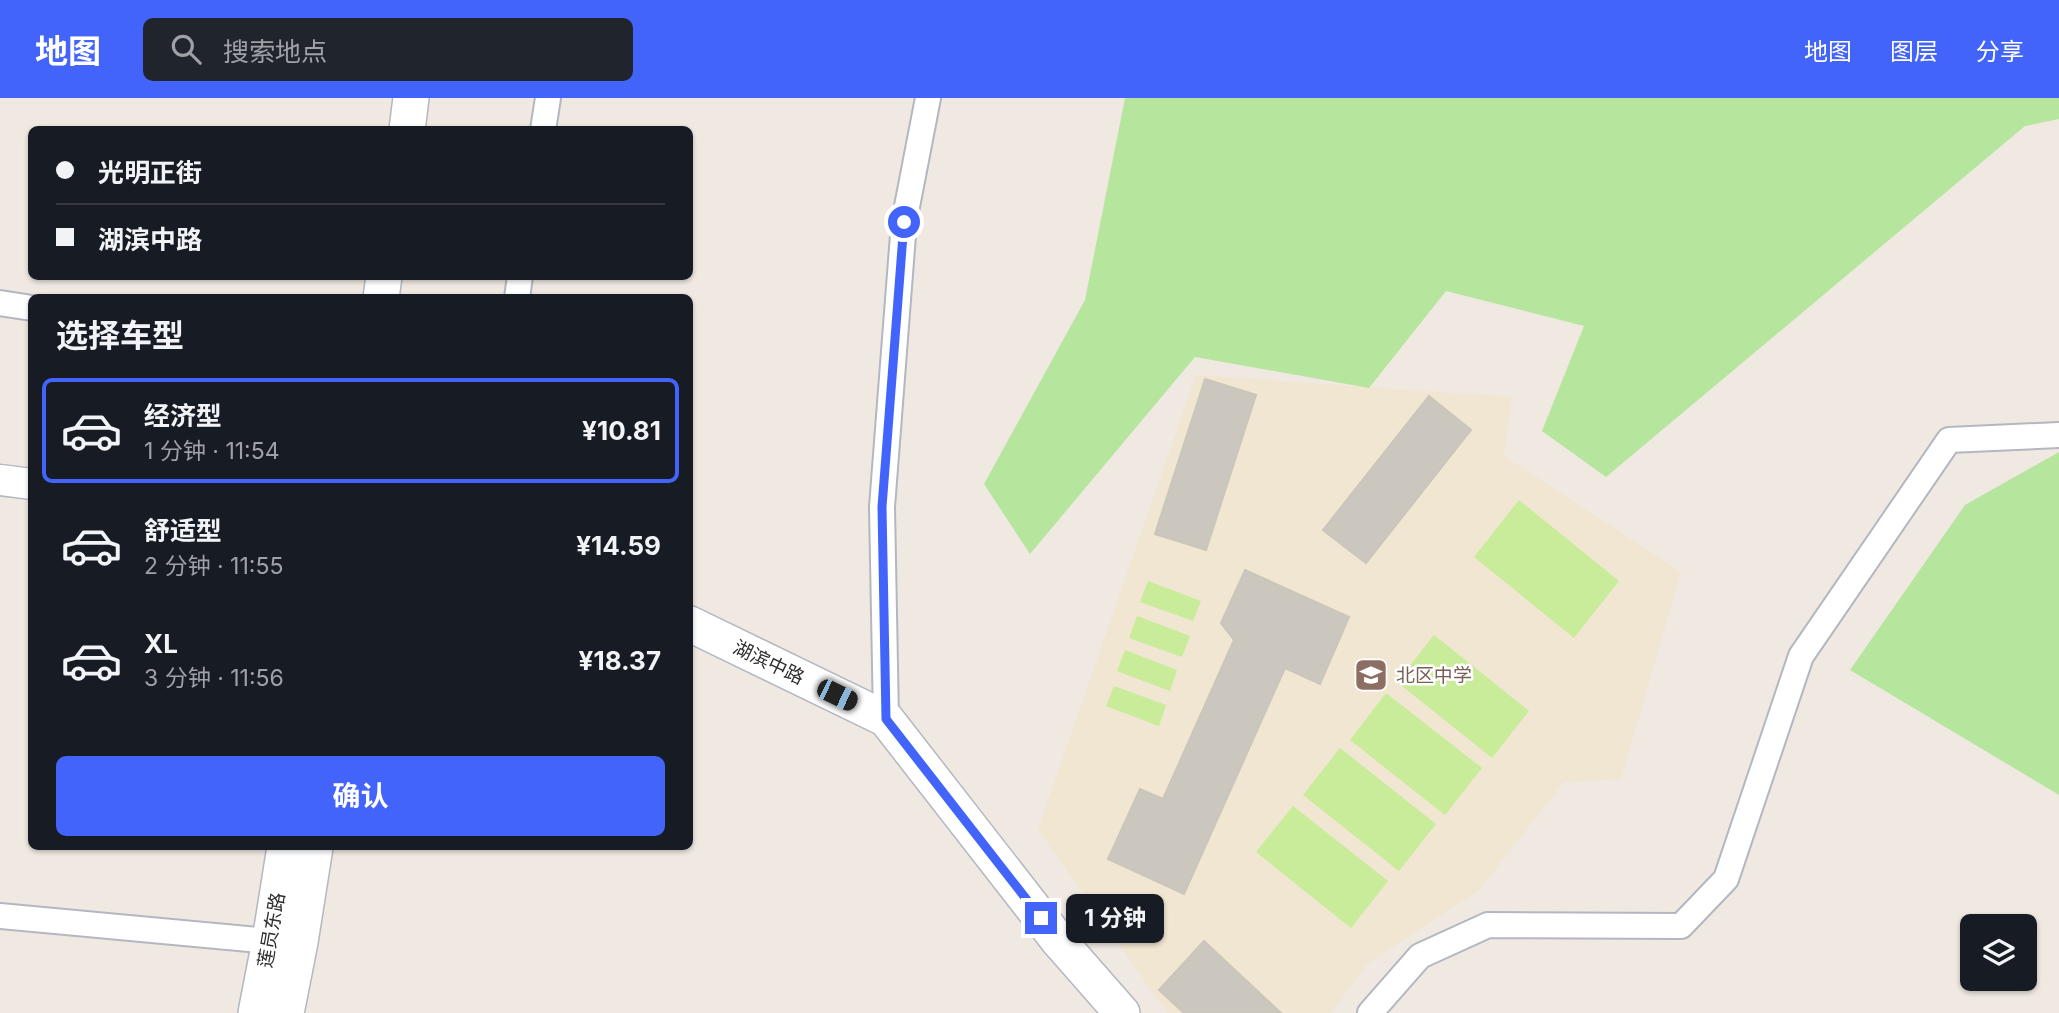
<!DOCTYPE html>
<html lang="zh">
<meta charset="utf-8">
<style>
body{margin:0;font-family:Inter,"Noto Sans SC",sans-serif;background:#20242c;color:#f1f3f6;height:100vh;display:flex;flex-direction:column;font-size:26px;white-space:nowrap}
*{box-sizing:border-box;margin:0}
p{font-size:23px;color:#9ea1a6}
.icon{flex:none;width:38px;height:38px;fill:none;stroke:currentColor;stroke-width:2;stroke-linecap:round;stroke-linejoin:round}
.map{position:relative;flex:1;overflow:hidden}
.drawer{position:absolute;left:28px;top:196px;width:665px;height:556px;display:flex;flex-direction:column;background:#171b24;border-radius:10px;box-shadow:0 2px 5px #0004}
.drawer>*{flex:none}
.hud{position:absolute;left:28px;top:28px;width:665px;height:154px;border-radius:10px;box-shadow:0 2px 5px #0004;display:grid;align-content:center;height:154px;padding:0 28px;background:#171b24}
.tools{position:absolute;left:1960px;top:816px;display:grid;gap:14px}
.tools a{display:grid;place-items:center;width:77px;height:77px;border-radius:10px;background:#171b24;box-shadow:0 2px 5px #0004;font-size:35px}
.end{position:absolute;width:32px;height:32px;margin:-16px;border:9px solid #4264fb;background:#fff;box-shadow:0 0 0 4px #fff}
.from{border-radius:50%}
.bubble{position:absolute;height:49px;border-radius:10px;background:#171b24;box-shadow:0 2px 5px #0004;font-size:23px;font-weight:700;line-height:49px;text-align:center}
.car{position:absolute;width:21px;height:42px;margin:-21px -10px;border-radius:9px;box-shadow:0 0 5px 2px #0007;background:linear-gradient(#222 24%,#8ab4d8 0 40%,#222 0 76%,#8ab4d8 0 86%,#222 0)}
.hud b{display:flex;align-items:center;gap:24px;height:66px;font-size:26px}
.hud b+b{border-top:2px solid #363941}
.hud i{width:18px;height:18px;background:#f1f3f6}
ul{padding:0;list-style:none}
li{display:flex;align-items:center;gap:21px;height:105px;margin:0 14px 10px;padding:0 14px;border:4px solid transparent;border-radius:10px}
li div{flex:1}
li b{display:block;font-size:26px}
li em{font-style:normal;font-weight:700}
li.on{border-color:#4264fb}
li>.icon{width:63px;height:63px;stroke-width:1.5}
h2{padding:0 28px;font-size:32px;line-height:84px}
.primary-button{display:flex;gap:14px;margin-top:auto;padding:14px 28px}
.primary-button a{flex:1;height:80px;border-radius:10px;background:#4264fb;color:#fff;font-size:28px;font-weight:700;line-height:80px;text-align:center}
header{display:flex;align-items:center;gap:42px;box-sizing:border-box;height:98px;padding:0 35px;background:#4264fb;color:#fff}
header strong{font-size:33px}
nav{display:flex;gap:38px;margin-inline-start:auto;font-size:24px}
.search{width:490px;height:63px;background:#20242c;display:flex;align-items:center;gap:18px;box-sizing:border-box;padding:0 24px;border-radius:10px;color:#9ea1a6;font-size:26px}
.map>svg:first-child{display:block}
</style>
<header>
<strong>地图</strong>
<div class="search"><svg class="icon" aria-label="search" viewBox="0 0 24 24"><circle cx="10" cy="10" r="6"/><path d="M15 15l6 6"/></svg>搜索地点</div>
<nav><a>地图</a><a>图层</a><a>分享</a></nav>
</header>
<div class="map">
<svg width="2059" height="915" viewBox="0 0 2059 915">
<rect width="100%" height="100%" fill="#efe9e1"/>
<path fill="#f0e6d1" d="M1196 277 1512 299 1504 358 1681 474 1621 681 1564 684 1479 792 1368 865 1331 915H1167L1038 731Z"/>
<path fill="#b6e59e" d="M1125 0H2059V21L2025 28 1606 379 1542 333 1584 228 1446 193 1369 290 1195 259 1030 456 984 386 1085 202Z
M2059 354V697L1850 572 1965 407Z"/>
<path fill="#c9ec9a" d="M1519 402 1619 483 1574 540 1474 459Z
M1148 483 1201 503 1193 523 1140 504Z
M1137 518 1190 538 1182 559 1129 540Z
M1434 537 1529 613 1492 660 1397 584Z
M1125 552 1177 572 1170 593 1117 573Z
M1114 588 1166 607 1159 628 1106 608Z
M1386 595 1482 670 1445 717 1350 642Z
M1340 650 1436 726 1399 773 1303 697Z
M1293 708 1388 783 1351 830 1256 754Z"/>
<path fill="#cbc7bf" stroke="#cbc5ba" stroke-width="2" d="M1205 281 1256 297 1206 452 1155 436Z
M1429 298 1471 332 1366 465 1323 432Z
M1245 472 1349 519 1320 586 1285 570 1184 796 1108 761 1140 691 1163 701 1234 542 1221 525Z
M1204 843 1281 915H1184L1159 892Z"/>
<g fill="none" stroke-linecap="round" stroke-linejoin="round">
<defs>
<path id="minor" d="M543 32 548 0
M517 200 520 178
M0 205 32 210
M886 621 882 409 904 124 928 0
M0 818 270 843
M1370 915 1420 858 1488 827 1681 828 1726 781 1801 558 1949 342 2059 337"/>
<path id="tertiary" d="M0 382 32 386"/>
<path id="secondary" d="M407 32 411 0
M381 200 384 178
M690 526 886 621 1058 842 1122 915
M256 915 270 843 285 749
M286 915 300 844 315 749"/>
</defs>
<use href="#minor" stroke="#b4b7c1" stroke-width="28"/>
<use href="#tertiary" stroke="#b4b7c1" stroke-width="33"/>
<use href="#secondary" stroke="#b4b7c1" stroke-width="38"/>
<use href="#minor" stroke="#fff" stroke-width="24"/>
<use href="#tertiary" stroke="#fff" stroke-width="30"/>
<use href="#secondary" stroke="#fff" stroke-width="35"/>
</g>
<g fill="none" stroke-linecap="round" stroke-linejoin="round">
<path stroke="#4264fb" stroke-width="9" d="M904 124 882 409 886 621 1041 820"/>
</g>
<defs>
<symbol id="school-square" viewBox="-11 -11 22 22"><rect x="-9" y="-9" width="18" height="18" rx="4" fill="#8d6e63" stroke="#fff"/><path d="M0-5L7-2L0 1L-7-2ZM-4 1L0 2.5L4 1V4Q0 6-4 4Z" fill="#fff"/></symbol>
</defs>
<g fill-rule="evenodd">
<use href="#school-square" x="1352" y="558" width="38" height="38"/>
</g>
<g text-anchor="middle" stroke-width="5" stroke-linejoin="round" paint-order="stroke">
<g font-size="19" fill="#2e2e2e" stroke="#fff">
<text transform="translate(769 564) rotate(26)" y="7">湖滨中路</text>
<text transform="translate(271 832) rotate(-80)" y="7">莲员东路</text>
</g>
<g font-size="19" fill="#785e54" stroke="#fff" text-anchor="start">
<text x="1396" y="584">北区中学</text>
</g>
</g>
</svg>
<div class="tools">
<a><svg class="icon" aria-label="layers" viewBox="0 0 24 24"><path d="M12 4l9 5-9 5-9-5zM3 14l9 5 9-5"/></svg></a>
</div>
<i class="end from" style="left:904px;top:124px"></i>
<i class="end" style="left:1041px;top:820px"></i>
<div class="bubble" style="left:1066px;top:796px;width:98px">1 分钟</div>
<i class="car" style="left:837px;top:597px;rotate:116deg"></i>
<div class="hud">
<b><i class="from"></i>光明正街</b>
<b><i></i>湖滨中路</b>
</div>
<section class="drawer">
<h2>选择车型</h2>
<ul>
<li class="on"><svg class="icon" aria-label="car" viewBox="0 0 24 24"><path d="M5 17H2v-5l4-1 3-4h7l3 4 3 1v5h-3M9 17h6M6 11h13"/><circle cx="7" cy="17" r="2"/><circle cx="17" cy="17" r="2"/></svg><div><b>经济型</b><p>1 分钟 · 11:54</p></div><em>¥10.81</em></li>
<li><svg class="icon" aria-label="car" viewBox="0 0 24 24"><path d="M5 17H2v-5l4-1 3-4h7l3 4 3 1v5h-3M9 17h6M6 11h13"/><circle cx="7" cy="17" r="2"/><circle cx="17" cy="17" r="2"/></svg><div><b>舒适型</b><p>2 分钟 · 11:55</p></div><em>¥14.59</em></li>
<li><svg class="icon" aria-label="car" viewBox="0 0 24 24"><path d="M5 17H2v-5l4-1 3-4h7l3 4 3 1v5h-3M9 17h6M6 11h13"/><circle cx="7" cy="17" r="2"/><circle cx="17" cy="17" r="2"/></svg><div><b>XL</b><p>3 分钟 · 11:56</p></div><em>¥18.37</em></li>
</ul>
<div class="primary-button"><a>确认</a></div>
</section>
</div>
